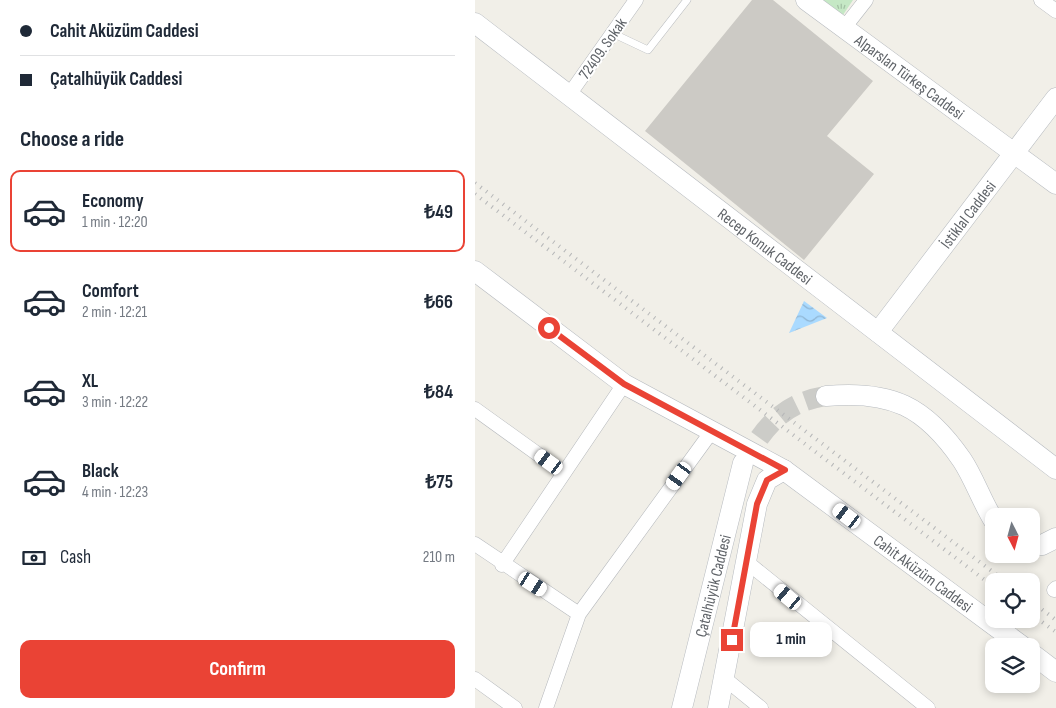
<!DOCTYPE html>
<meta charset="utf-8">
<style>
body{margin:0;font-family:"Sofia Sans Condensed",sans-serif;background:#f6f6f7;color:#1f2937;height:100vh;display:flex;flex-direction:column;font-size:19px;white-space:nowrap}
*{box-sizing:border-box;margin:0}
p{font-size:16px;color:#747a83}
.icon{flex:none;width:28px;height:28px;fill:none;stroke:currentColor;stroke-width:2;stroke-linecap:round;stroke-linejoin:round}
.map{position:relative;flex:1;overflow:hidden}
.sheet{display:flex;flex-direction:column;background:#fff;width:475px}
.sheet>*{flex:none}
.guide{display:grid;align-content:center;height:110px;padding:0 20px;background:#fff}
.needle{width:32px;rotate:174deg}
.controls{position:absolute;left:510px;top:508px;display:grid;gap:10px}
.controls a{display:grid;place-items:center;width:55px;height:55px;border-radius:10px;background:#fff;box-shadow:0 2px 8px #0003;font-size:25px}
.end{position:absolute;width:22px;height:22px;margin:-11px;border:6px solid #ea4335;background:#fff;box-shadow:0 0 0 2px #fff}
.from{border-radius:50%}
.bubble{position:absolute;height:35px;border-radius:10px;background:#fff;box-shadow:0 2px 8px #0003;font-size:16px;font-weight:700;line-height:35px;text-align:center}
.car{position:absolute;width:15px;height:30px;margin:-15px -8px;border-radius:6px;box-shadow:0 0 4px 1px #0007;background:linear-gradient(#fff 24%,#345 0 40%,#fff 0 76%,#345 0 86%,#fff 0)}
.guide b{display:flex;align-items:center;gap:18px;height:48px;font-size:19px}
.guide b+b{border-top:1px solid #e0e1e3}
.guide i{width:12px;height:12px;background:#1f2937}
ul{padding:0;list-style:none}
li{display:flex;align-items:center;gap:15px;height:82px;margin:0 10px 8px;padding:0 10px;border:2px solid transparent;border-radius:10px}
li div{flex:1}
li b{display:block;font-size:19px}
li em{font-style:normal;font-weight:700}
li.selected{border-color:#ea4335}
li>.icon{width:45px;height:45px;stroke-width:1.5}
h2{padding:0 20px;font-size:22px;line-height:60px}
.pay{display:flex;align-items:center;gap:12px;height:55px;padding:0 20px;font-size:19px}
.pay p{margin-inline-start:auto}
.primary-button{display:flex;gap:10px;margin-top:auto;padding:10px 20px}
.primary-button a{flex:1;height:58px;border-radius:10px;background:#ea4335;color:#fff;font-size:20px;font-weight:700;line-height:58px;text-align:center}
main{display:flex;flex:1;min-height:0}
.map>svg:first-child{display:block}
</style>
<main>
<section class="sheet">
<div class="guide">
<b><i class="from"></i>Cahit Aküzüm Caddesi</b>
<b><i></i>Çatalhüyük Caddesi</b>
</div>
<h2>Choose a ride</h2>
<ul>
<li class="selected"><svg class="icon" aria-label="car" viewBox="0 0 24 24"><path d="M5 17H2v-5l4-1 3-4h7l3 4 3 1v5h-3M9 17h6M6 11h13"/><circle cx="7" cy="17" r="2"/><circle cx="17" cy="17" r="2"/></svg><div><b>Economy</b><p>1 min · 12:20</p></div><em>₺49</em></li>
<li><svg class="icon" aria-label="car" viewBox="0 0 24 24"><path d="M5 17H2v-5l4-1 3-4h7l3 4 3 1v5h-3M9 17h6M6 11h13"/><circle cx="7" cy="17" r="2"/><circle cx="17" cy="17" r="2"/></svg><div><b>Comfort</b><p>2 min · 12:21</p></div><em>₺66</em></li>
<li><svg class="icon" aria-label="car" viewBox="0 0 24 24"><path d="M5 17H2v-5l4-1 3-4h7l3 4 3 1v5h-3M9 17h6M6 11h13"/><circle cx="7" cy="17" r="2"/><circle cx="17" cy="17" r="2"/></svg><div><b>XL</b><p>3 min · 12:22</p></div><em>₺84</em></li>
<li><svg class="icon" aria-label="car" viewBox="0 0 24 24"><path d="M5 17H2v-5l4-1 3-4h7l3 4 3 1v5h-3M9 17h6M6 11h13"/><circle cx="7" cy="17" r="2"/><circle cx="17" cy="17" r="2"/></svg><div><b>Black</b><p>4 min · 12:23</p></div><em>₺75</em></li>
</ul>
<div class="pay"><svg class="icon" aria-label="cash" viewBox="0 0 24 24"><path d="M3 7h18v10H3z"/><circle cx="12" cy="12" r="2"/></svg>Cash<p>210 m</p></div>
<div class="primary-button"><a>Confirm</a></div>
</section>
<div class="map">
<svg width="581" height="708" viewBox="0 0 581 708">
<defs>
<pattern id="park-tufts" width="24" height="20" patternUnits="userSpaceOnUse" patternTransform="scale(1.25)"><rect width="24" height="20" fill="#c5e8c5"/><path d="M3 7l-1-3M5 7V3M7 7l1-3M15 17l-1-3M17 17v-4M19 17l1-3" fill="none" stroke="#a3c0a4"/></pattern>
<pattern id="water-waves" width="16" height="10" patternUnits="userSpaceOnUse" patternTransform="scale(1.25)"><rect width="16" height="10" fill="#aadaff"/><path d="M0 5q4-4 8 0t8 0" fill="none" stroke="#8eb4d2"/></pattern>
</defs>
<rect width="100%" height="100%" fill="#f1efe8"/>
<path fill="url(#park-tufts)" d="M348 0H378L368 15Z"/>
<path fill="url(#water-waves)" d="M329 301 352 318 314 333Z"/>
<path fill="#cccac5" d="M277 0H298L398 81 352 136 399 174 329 260 170 131Z"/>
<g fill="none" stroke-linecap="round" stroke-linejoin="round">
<path stroke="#ccccc8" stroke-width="20" stroke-dasharray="20 10" stroke-linecap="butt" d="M268 463C290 427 307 403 351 396"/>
<defs>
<path id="lane" d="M137 33 173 50 212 0"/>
<path id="street" d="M566 0 581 11
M369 28 391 0
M94 95 161 0
M0 409 89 473
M0 544 104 614
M273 563 453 708
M27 565 149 384
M579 590 581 588
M249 678 286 708
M0 679 40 708
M71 708 104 614 237 431"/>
<g id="secondary">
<path id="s1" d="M331 0 581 184"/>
<path id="s2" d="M0 23 581 469"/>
<path id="s3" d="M0 271 149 384 309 470 547 646"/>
<path id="s4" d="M403 332 581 98"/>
<path d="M351 396C416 390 450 406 487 460 499 478 507 502 519 521"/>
<path d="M556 546 567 545 581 538"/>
<path d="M556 653 581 672"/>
<path id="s5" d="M207 708 268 463"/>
<path d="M243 708 282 504 292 480 309 470"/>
</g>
</defs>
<use href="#lane" stroke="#b5b8bc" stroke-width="8"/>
<use href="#street" stroke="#b5b8bc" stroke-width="15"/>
<use href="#secondary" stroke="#b6babf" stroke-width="21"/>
<use href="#lane" stroke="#fff" stroke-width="7"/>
<use href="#street" stroke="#fff" stroke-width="14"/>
<use href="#secondary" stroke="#fff" stroke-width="20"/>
<path stroke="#b6b7b8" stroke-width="4" stroke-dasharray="1 6" stroke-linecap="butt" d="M0 183 530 581
M0 194 519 587
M556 601 581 620
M556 614 581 632"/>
</g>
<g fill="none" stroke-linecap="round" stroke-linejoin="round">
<path stroke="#ea4335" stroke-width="6" d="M74 328 149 384 310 470 292 480 282 504 257 640"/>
</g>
<g text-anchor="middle" stroke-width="4" stroke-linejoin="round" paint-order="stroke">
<g font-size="16" fill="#5f6368" stroke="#fff">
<text transform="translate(127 48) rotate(-55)" y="6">72409. Sokak</text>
<text dy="6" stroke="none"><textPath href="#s1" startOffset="129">Alparslan Türkeş Caddesi</textPath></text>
<text dy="6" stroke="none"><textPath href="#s4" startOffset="148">İstiklal Caddesi</textPath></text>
<text dy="6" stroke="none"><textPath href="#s2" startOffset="366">Recep Konuk Caddesi</textPath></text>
<text dy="6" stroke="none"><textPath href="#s3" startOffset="542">Cahit Aküzüm Caddesi</textPath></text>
<text dy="6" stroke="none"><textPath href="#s5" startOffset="126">Çatalhüyük Caddesi</textPath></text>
</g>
</g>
</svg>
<div class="controls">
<a><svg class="needle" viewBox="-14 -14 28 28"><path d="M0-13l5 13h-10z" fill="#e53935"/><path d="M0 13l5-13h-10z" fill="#747a83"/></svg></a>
<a><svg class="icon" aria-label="locate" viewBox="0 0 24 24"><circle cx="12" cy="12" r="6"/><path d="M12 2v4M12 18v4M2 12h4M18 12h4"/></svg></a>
<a><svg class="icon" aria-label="layers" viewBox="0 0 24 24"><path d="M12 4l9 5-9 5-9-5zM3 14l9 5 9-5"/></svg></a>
</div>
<i class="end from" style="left:74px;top:328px"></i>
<i class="end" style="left:257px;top:640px"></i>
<div class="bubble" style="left:275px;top:622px;width:82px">1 min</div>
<i class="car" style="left:74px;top:462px;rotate:306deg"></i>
<i class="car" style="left:204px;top:476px;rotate:216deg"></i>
<i class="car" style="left:372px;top:516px;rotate:307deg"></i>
<i class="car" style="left:58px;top:584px;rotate:123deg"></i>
<i class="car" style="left:313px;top:597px;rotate:310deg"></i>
</div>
</main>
